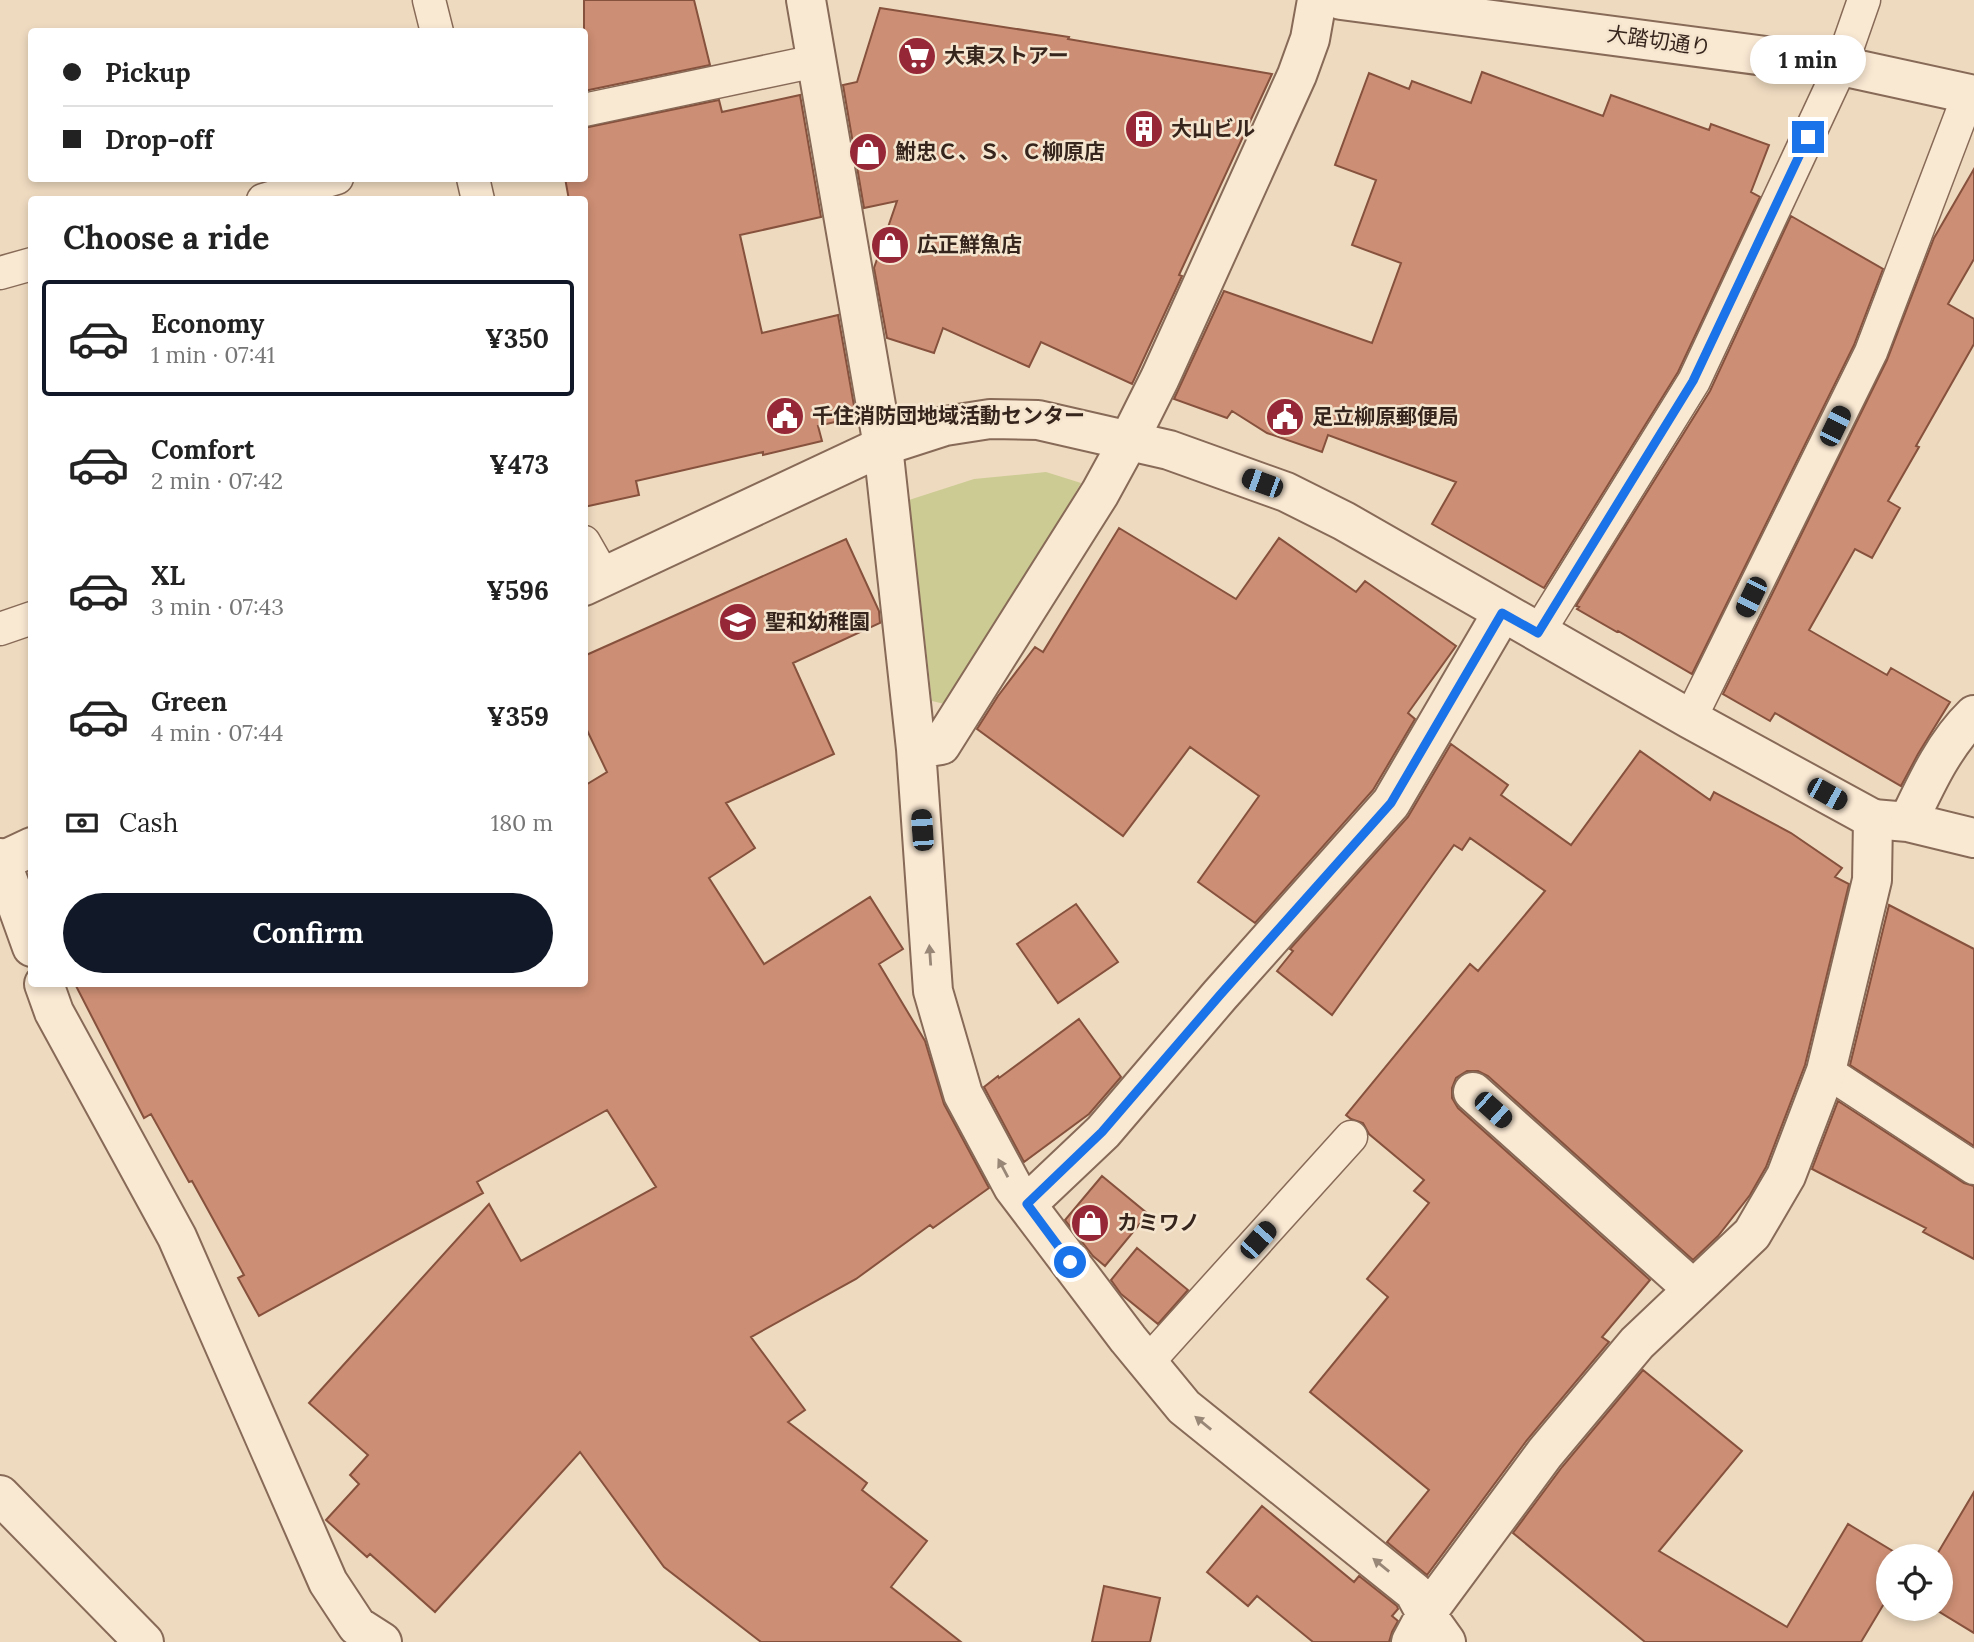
<!DOCTYPE html>
<meta charset="utf-8">
<style>
body{margin:0;font-family:Lora,"Noto Sans JP",serif;background:#f2f2f2;color:#222;height:100vh;display:flex;flex-direction:column;font-size:26px;white-space:nowrap}
*{box-sizing:border-box;margin:0}
p{font-size:23px;color:#767676}
.icon{flex:none;width:38px;height:38px;fill:none;stroke:currentColor;stroke-width:2;stroke-linecap:round;stroke-linejoin:round}
.map{position:relative;flex:1;overflow:hidden}
.details{position:absolute;left:28px;top:196px;width:560px;height:791px;display:flex;flex-direction:column;background:#fff;border-radius:7px;box-shadow:0 4px 10px #0003}
.details>*{flex:none}
.banner{position:absolute;left:28px;top:28px;width:560px;height:154px;border-radius:7px;box-shadow:0 4px 10px #0003;display:grid;align-content:center;height:154px;padding:0 35px;background:#fff}
.buttons{position:absolute;left:1876px;top:1544px;display:grid;gap:14px}
.buttons a{display:grid;place-items:center;width:77px;height:77px;border-radius:50%;background:#fff;box-shadow:0 4px 10px #0003;font-size:35px}
.end{position:absolute;width:32px;height:32px;margin:-16px;border:9px solid #1a73e8;background:#fff;box-shadow:0 0 0 4px #fff}
.from{border-radius:50%}
.bubble{position:absolute;height:49px;border-radius:24px;background:#fff;box-shadow:0 4px 10px #0003;font-size:23px;font-weight:700;line-height:49px;text-align:center}
.car{position:absolute;width:21px;height:42px;margin:-21px -10px;border-radius:9px;box-shadow:0 0 5px 2px #0007;background:linear-gradient(#222 24%,#8ab4d8 0 40%,#222 0 76%,#8ab4d8 0 86%,#222 0)}
.banner b{display:flex;align-items:center;gap:24px;height:66px;font-size:26px}
.banner b+b{border-top:2px solid #e0e0e0}
.banner i{width:18px;height:18px;background:#222}
ul{padding:0;list-style:none}
li{display:flex;align-items:center;gap:21px;height:116px;margin:0 14px 10px;padding:0 21px;border:4px solid transparent;border-radius:7px}
li div{flex:1}
li b{display:block;font-size:26px}
li em{font-style:normal;font-weight:700}
li.on{border-color:#111827}
li>.icon{width:63px;height:63px;stroke-width:1.5}
h2{padding:0 35px;font-size:32px;line-height:84px}
.pay{display:flex;align-items:center;gap:18px;height:77px;padding:0 35px;font-size:26px}
.pay p{margin-inline-start:auto}
.button{display:flex;gap:14px;margin-top:auto;padding:14px 35px}
.button a{flex:1;height:80px;border-radius:42px;background:#111827;color:#fff;font-size:28px;font-weight:700;line-height:80px;text-align:center}
.map>svg:first-child{display:block}
</style>
<div class="map">
<svg width="1974" height="1642" viewBox="0 0 1974 1642">
<rect width="100%" height="100%" fill="#eedabf"/>
<path fill="#cccb93" d="M1046 472 1081 483 953 706 932 701 909 500 974 479Z"/>
<path fill="#cc8e74" stroke="#86513d" stroke-width="2" d="M584 0H694L710 65 584 91Z
M880 8 1069 37 1068 39 1272 74 1179 275 1182 276 1132 384 1041 342 1029 367 943 328 934 353 887 338 874 268 897 201 864 208 843 85 857 82Z
M1482 72 1603 116 1611 95 1709 130 1711 124 1769 145 1751 192 1760 197 1678 372 1544 588 1432 524 1456 482 1328 435 1322 452 1267 433 1232 411 1227 418 1174 399 1224 291 1372 343 1401 263 1352 245 1376 180 1335 165 1369 73 1409 89 1412 81 1471 103Z
M800 95 821 217 740 235 762 333 838 315 856 417 818 426 822 441 763 455V452L636 481 639 495 584 507V200H569L565 178H584V128L719 100 722 112Z
M1974 169V259L1948 304 1974 319V344L1916 446 1919 447 1888 501 1900 508 1872 558 1855 549 1809 630 1887 675 1891 668 1950 702 1918 754 1901 786 1775 713 1770 721 1723 694 1887 360 1934 238Z
M1791 216 1883 269 1854 345 1692 674 1618 631 1617 632 1577 609 1579 607 1576 606 1710 391Z
M1119 528 1236 599 1279 538 1356 592 1365 581 1456 646 1408 713 1415 719 1373 790 1255 923 1198 882 1259 796 1190 747 1123 836 977 729 998 696 1035 647 1043 652Z
M846 539 879 611 880 623 793 663 834 754 726 803 755 848 709 878 764 964 870 897 903 949 879 964 925 1041 944 1104 989 1188 933 1228 930 1225 856 1279 751 1337 805 1410 788 1422 867 1483 862 1490 927 1541 891 1587 961 1642H761L664 1567 580 1452 435 1612 370 1554 367 1557 326 1520 359 1484 350 1475 368 1455 309 1403 489 1204 521 1261 656 1187 607 1110 477 1182 483 1193 259 1316 238 1278 244 1275 192 1181 189 1182 151 1114 144 1118 75 984H584V786L607 772 584 724V656Z
M1451 744 1508 785 1501 795 1571 845 1640 751 1710 800 1714 792 1791 833 1842 868 1835 877 1849 884 1805 1065 1766 1167 1750 1195 1718 1236 1693 1260 1488 1076 1478 1071H1467L1456 1078 1452 1088V1098L1458 1108 1650 1280 1602 1337 1609 1342 1527 1440 1427 1575 1387 1542 1429 1490 1310 1392 1388 1297 1367 1279 1429 1203 1414 1191 1424 1180 1369 1134 1363 1123 1351 1119 1346 1115 1470 964 1478 971 1545 891 1470 838 1462 850 1454 845 1332 1015 1277 971 1293 951 1290 949 1408 817Z
M1076 904 1118 962 1058 1003 1017 944Z
M1889 905 1974 949V1146L1850 1065Z
M1079 1019 1121 1077 1089 1114 1024 1162 984 1087 998 1076 999 1078Z
M1838 1101 1964 1183 1974 1186V1259L1923 1232 1926 1228 1812 1169Z
M1102 1176 1148 1214 1105 1266 1093 1256 1065 1220Z
M1137 1248 1188 1290 1158 1324 1121 1294 1111 1280Z
M1643 1370 1742 1451 1659 1551 1787 1627 1848 1524 1901 1556H1888V1597L1861 1642H1645L1513 1533 1562 1467Z
M1974 1492V1633L1933 1608H1941V1556H1936Z
M1262 1506 1354 1582 1359 1576 1397 1606 1398 1609 1392 1616 1398 1621 1392 1632 1389 1642H1313L1257 1596 1248 1606 1207 1572Z
M1104 1586 1160 1598 1150 1642H1092Z"/>
<g fill="none" stroke-linecap="round" stroke-linejoin="round">
<defs>
<path id="service" d="M429 0 437 32
M584 110 816 61
M473 178 478 200
M263 200 337 178
M0 273 32 264
M584 542 604 577
M0 629 32 618
M1538 633 1694 381 1841 66 1864 0
M1690 719 1871 352 1969 94
M1826 1071 1974 1168
M1147 1363 1351 1137"/>
<path id="minor" d="M806 0 883 446 916 749 933 991 963 1094 1013 1187 1128 1339 1184 1407 1414 1592 1426 1614 1446 1642
M916 749 941 745 1100 493 1129 440 1160 378 1297 75 1310 39 1317 0
M1908 822C1926 784 1944 744 1974 715
M0 858 32 947
M44 984 54 1012 177 1237 328 1582 357 1626 382 1642
M1473 1092 1693 1289
M1027 1204 1103 1132 1220 995 1391 803 1502 613
M0 1495 144 1642
M1411 1642 1426 1614 1545 1453 1637 1343 1752 1234 1786 1176 1826 1071 1872 880 1873 819 1908 822 1974 838"/>
<path id="tertiary" d="M1341 0 1841 66 1974 95
M584 586 883 446 945 426 990 419 1038 420 1169 450 1286 492 1344 521 1690 719 1873 819
M0 862 32 847"/>
</defs>
<use href="#service" stroke="#876a57" stroke-width="35"/>
<use href="#minor" stroke="#876a57" stroke-width="42"/>
<use href="#tertiary" stroke="#876a57" stroke-width="42"/>
<use href="#service" stroke="#f9e8d2" stroke-width="32"/>
<use href="#minor" stroke="#f9e8d2" stroke-width="38"/>
<use href="#tertiary" stroke="#f9e8d2" stroke-width="38"/>
</g>
<defs><path id="oneway-solid" d="M-6-.8H1V-3.2L6.5 0L1 3.2V.8H-6Z" transform="scale(1.75)"/></defs>
<g fill="#988677">
<use href="#oneway-solid" transform="translate(930 955) rotate(-94)"/>
<use href="#oneway-solid" transform="translate(1003 1168) rotate(-118)"/>
<use href="#oneway-solid" transform="translate(1203 1423) rotate(-141)"/>
<use href="#oneway-solid" transform="translate(1381 1565) rotate(-141)"/>
</g>
<g fill="none" stroke-linecap="round" stroke-linejoin="round">
<path stroke="#1a73e8" stroke-width="9" d="M1070 1262 1027 1204 1102 1132 1220 995 1391 803 1502 613 1538 633 1693 381 1808 137"/>
</g>
<defs>
<symbol id="supermarket-disc" viewBox="-11 -11 22 22"><circle r="9.5" fill="#962736" stroke="#f5e5cf"/><path d="M-6-5.5h2.5l.6 2H6L4.5 2H-2.5L-4.4-4H-6ZM-1.5 3.2a1.3 1.3 0 1 0 .1 0ZM3 3.2a1.3 1.3 0 1 0 .1 0Z" fill="#fff"/></symbol>
<symbol id="building-disc" viewBox="-11 -11 22 22"><circle r="9.5" fill="#962736" stroke="#f5e5cf"/><path d="M-4-6H4V6H1V3H-1V6H-4ZM-2.5-4.3h1.7v1.8h-1.7ZM.8-4.3h1.7v1.8H.8ZM-2.5-1h1.7V.8h-1.7ZM.8-1h1.7V.8H.8Z" fill="#fff"/></symbol>
<symbol id="shop-disc" viewBox="-11 -11 22 22"><circle r="9.5" fill="#962736" stroke="#f5e5cf"/><path d="M-5-2.5h2.3a2.7 3.5 0 0 1 5.4 0H5L5.5 6h-11ZM-1.5-2.5h3a1.5 2.3 0 0 0-3 0Z" fill="#fff"/></symbol>
<symbol id="civic-disc" viewBox="-11 -11 22 22"><circle r="9.5" fill="#962736" stroke="#f5e5cf"/><path d="M-.6-6.5H3V-4.5H.6V-3L4-1V1h2V6H-6V1h2V-1L-.6-3ZM-1.2 2.5V6h2.4V2.5Z" fill="#fff"/></symbol>
<symbol id="school-disc" viewBox="-11 -11 22 22"><circle r="9.5" fill="#962736" stroke="#f5e5cf"/><path d="M0-5L7-2L0 1L-7-2ZM-4 1L0 2.5L4 1V4Q0 6-4 4Z" fill="#fff"/></symbol>
</defs>
<g fill-rule="evenodd">
<use href="#supermarket-disc" x="895" y="34" width="44" height="44"/>
<use href="#building-disc" x="1122" y="107" width="44" height="44"/>
<use href="#shop-disc" x="846" y="130" width="44" height="44"/>
<use href="#shop-disc" x="868" y="223" width="44" height="44"/>
<use href="#civic-disc" x="763" y="394" width="44" height="44"/>
<use href="#civic-disc" x="1263" y="395" width="44" height="44"/>
<use href="#school-disc" x="716" y="600" width="44" height="44"/>
<use href="#shop-disc" x="1068" y="1201" width="44" height="44"/>
</g>
<g text-anchor="middle" stroke-width="5" stroke-linejoin="round" paint-order="stroke">
<g font-size="21" fill="#36251c" stroke="#f5e5cf">
<text transform="translate(1659 41) rotate(8)" y="7">大踏切通り</text>
</g>
<g font-size="21" font-weight="bold" fill="#36251c" stroke="#f5e5cf" text-anchor="start">
<text x="944" y="63">大東ストアー</text>
<text x="1171" y="136">大山ビル</text>
<text x="895" y="159">鮒忠Ｃ、Ｓ、Ｃ柳原店</text>
<text x="917" y="252">広正鮮魚店</text>
<text x="812" y="423">千住消防団地域活動センター</text>
<text x="1312" y="424">足立柳原郵便局</text>
<text x="765" y="629">聖和幼稚園</text>
<text x="1117" y="1230">カミワノ</text>
</g>
</g>
</svg>
<div class="buttons">
<a><svg class="icon" aria-label="locate" viewBox="0 0 24 24"><circle cx="12" cy="12" r="6"/><path d="M12 2v4M12 18v4M2 12h4M18 12h4"/></svg></a>
</div>
<i class="end from" style="left:1070px;top:1262px"></i>
<i class="end" style="left:1808px;top:137px"></i>
<div class="bubble" style="left:1750px;top:35px;width:116px">1 min</div>
<i class="car" style="left:1835px;top:426px;rotate:26deg"></i>
<i class="car" style="left:1262px;top:483px;rotate:290deg"></i>
<i class="car" style="left:1751px;top:597px;rotate:206deg"></i>
<i class="car" style="left:1827px;top:794px;rotate:119deg"></i>
<i class="car" style="left:922px;top:830px;rotate:356deg"></i>
<i class="car" style="left:1493px;top:1110px;rotate:132deg"></i>
<i class="car" style="left:1258px;top:1240px;rotate:42deg"></i>
<div class="banner">
<b><i class="from"></i>Pickup</b>
<b><i></i>Drop-off</b>
</div>
<section class="details">
<h2>Choose a ride</h2>
<ul>
<li class="on"><svg class="icon" aria-label="car" viewBox="0 0 24 24"><path d="M5 17H2v-5l4-1 3-4h7l3 4 3 1v5h-3M9 17h6M6 11h13"/><circle cx="7" cy="17" r="2"/><circle cx="17" cy="17" r="2"/></svg><div><b>Economy</b><p>1 min · 07:41</p></div><em>¥350</em></li>
<li><svg class="icon" aria-label="car" viewBox="0 0 24 24"><path d="M5 17H2v-5l4-1 3-4h7l3 4 3 1v5h-3M9 17h6M6 11h13"/><circle cx="7" cy="17" r="2"/><circle cx="17" cy="17" r="2"/></svg><div><b>Comfort</b><p>2 min · 07:42</p></div><em>¥473</em></li>
<li><svg class="icon" aria-label="car" viewBox="0 0 24 24"><path d="M5 17H2v-5l4-1 3-4h7l3 4 3 1v5h-3M9 17h6M6 11h13"/><circle cx="7" cy="17" r="2"/><circle cx="17" cy="17" r="2"/></svg><div><b>XL</b><p>3 min · 07:43</p></div><em>¥596</em></li>
<li><svg class="icon" aria-label="car" viewBox="0 0 24 24"><path d="M5 17H2v-5l4-1 3-4h7l3 4 3 1v5h-3M9 17h6M6 11h13"/><circle cx="7" cy="17" r="2"/><circle cx="17" cy="17" r="2"/></svg><div><b>Green</b><p>4 min · 07:44</p></div><em>¥359</em></li>
</ul>
<div class="pay"><svg class="icon" aria-label="cash" viewBox="0 0 24 24"><path d="M3 7h18v10H3z"/><circle cx="12" cy="12" r="2"/></svg>Cash<p>180 m</p></div>
<div class="button"><a>Confirm</a></div>
</section>
</div>
